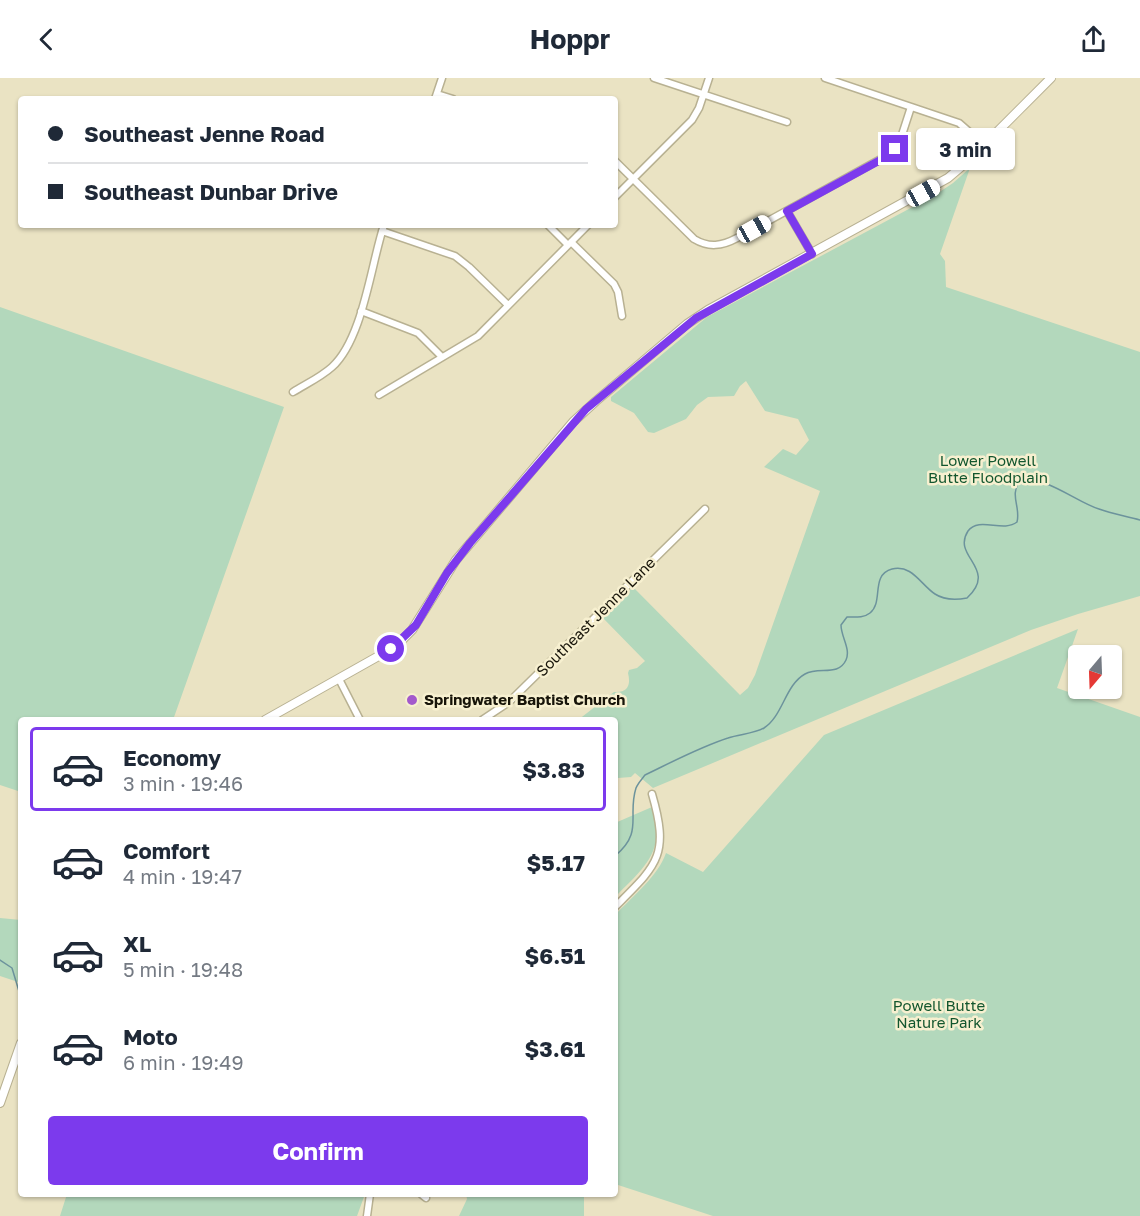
<!DOCTYPE html>
<meta charset="utf-8">
<style>
body{margin:0;font-family:"Golos Text",sans-serif;background:#f6f6f7;color:#1f2937;height:100vh;display:flex;flex-direction:column;font-size:22px;white-space:nowrap}
*{box-sizing:border-box;margin:0}
p{font-size:20px;color:#747a83}
.icon{flex:none;width:33px;height:33px;fill:none;stroke:currentColor;stroke-width:2;stroke-linecap:round;stroke-linejoin:round}
.map{position:relative;flex:1;overflow:hidden}
.side{position:absolute;left:18px;top:639px;width:600px;height:480px;display:flex;flex-direction:column;background:#fff;border-radius:6px;box-shadow:0 2px 4px #0004}
.side>*{flex:none}
.hud{position:absolute;left:18px;top:18px;width:600px;height:132px;border-radius:6px;box-shadow:0 2px 4px #0004;display:grid;align-content:center;height:132px;padding:0 30px;background:#fff}
.needle{width:39px;rotate:199deg}
.fabs{position:absolute;left:1068px;top:567px;display:grid;gap:12px}
.fabs a{display:grid;place-items:center;width:54px;height:54px;border-radius:6px;background:#fff;box-shadow:0 2px 4px #0004;font-size:30px}
.end{position:absolute;width:27px;height:27px;margin:-14px;border:8px solid #7c3aed;background:#fff;box-shadow:0 0 0 3px #fff}
.from{border-radius:50%}
.bubble{position:absolute;height:42px;border-radius:6px;background:#fff;box-shadow:0 2px 4px #0004;font-size:20px;font-weight:700;line-height:42px;text-align:center}
.car{position:absolute;width:18px;height:36px;margin:-18px -9px;border-radius:8px;box-shadow:0 0 4px 2px #0007;background:linear-gradient(#fff 24%,#345 0 40%,#fff 0 76%,#345 0 86%,#fff 0)}
.hud b{display:flex;align-items:center;gap:21px;height:57px;font-size:22px}
.hud b+b{border-top:2px solid #e0e1e3}
.hud i{width:15px;height:15px;background:#1f2937}
ul{padding:10px 0 0;list-style:none}
li{display:flex;align-items:center;gap:18px;height:84px;margin:0 12px 9px;padding:0 18px;border:3px solid transparent;border-radius:6px}
li div{flex:1}
li b{display:block;font-size:22px}
li em{font-style:normal;font-weight:700}
li.selected{border-color:#7c3aed}
li>.icon{width:54px;height:54px;stroke-width:1.5}
.action{display:flex;gap:12px;margin-top:auto;padding:12px 30px}
.action a{flex:1;height:69px;border-radius:6px;background:#7c3aed;color:#fff;font-size:24px;font-weight:700;line-height:69px;text-align:center}
header{display:flex;justify-content:space-between;align-items:center;height:78px;padding:0 30px;background:#fff;font-size:27px;font-weight:700}
.map>svg:first-child{display:block}
</style>
<header><svg class="icon" aria-label="back" viewBox="0 0 24 24"><path d="M15 5l-7 7 7 7"/></svg>Hoppr<svg class="icon" aria-label="share" viewBox="0 0 24 24"><path d="M12 15V3M7 8l5-5 5 5M5 13v7h14v-7"/></svg></header>
<div class="map">
<svg width="1140" height="1138" viewBox="0 0 1140 1138">
<rect width="100%" height="100%" fill="#eae3c3"/>
<path fill="#b3d8bc" d="M970 90 940 176 945 183 946 209 1140 274V518L1078 536 1031 552 653 710 635 695 631 699 618 700 615 697V642H578L614 614C628 615 631 607 628 595L629 592 637 590 645 583 602 539 633 509 740 617 748 610 755 597 820 413 764 389 783 371 796 377 809 362 798 341 765 333 746 303 740 308 734 318 708 319 697 327 686 341 654 355 648 354 634 335 611 323V319L707 239 935 117 953 105Z
M0 229 284 329 173 642H21V714L0 707Z
M1078 551 1057 610 1140 639V1138H713L615 1106V837C633 818 658 798 666 775L703 794 824 657Z
M652 729C667 774 643 790 615 819V745Z
M0 840 21 842V905L0 898Z
M67 1116H365L357 1138H60Z
M466 1116H584V1138H459L467 1121Z"/>
<g fill="none" stroke-linecap="round" stroke-linejoin="round">
<path stroke="#6c939c" stroke-width="1.5" d="M615 778C644 754 627 738 636 710 638 705 642 701 645 697 672 684 700 669 728 660 739 656 754 656 764 650 783 638 785 607 805 596 819 588 838 599 846 582 851 571 841 559 841 547L847 539C855 539 864 540 870 535 884 524 870 497 892 491 912 486 921 507 935 516 944 522 956 522 967 520 999 490 951 479 968 453 979 438 1003 455 1017 444 1021 429 1009 417 1020 403 1044 396 1076 424 1099 431 1112 436 1126 438 1140 442
M0 882 12 890 21 920"/>
<defs>
<path id="minor" d="M654 0 787 44
M825 0 959 45 984 67
M437 16 453 21
M435 21 442 0
M615 83 694 161C709 170 722 168 737 160L890 76 899 66 911 29
M615 119 692 42 699 30 709 0
M787 133 812 176
M548 147 568 167
M382 153 455 178 469 189 508 227
M571 164 614 206 618 214 622 238
M361 233 418 255 442 279
M293 314C306 306 321 299 332 289 363 261 371 186 384 147
M379 317 478 258 588 147
M339 601 360 642
M482 642 509 624 705 431
M615 829C657 787 670 778 652 716
M421 1116 426 1120
M367 1138 370 1116"/>
<path id="major" d="M265 642 384 575 397 567 412 552 456 482 573 344 596 323 687 246 708 232 948 100 968 83 1051 0
M0 1025 21 965"/>
</defs>
<use href="#minor" stroke="#b8b192" stroke-width="9"/>
<use href="#major" stroke="#b8b192" stroke-width="10"/>
<use href="#minor" stroke="#fff" stroke-width="6"/>
<use href="#major" stroke="#fff" stroke-width="8"/>
</g>
<g fill="none" stroke-linecap="round" stroke-linejoin="round">
<path stroke="#7c3aed" stroke-width="8" d="M391 571 416 547 447 495 470 465 586 331 696 240 812 176 787 133 884 80 895 71"/>
</g>
<circle fill="#a359cc" stroke="#f7f0d0" stroke-width="2" cx="412" cy="622" r="6"/>
<g text-anchor="middle" stroke-width="5" stroke-linejoin="round" paint-order="stroke">
<g font-size="15" fill="#12562e" stroke="#f7f0d0">
<text x="988" y="388">Lower Powell<tspan x="988" dy="17">Butte Floodplain</tspan></text>
<text x="939" y="933">Powell Butte<tspan x="939" dy="17">Nature Park</tspan></text>
</g>
<g font-size="15" fill="#171409" stroke="#f7f0d0">
<text transform="translate(596 539) rotate(-45)" y="5">Southeast Jenne Lane</text>
</g>
<g font-size="15" font-weight="bold" fill="#171409" stroke="#f7f0d0" text-anchor="start">
<text x="424" y="627">Springwater Baptist Church</text>
</g>
</g>
</svg>
<div class="fabs">
<a><svg class="needle" viewBox="-14 -14 28 28"><path d="M0-13l5 13h-10z" fill="#e53935"/><path d="M0 13l5-13h-10z" fill="#747a83"/></svg></a>
</div>
<i class="end from" style="left:391px;top:571px"></i>
<i class="end" style="left:895px;top:71px"></i>
<div class="bubble" style="left:916px;top:50px;width:99px">3 min</div>
<i class="car" style="left:923px;top:115px;rotate:61deg"></i>
<i class="car" style="left:754px;top:151px;rotate:61deg"></i>
<div class="hud">
<b><i class="from"></i>Southeast Jenne Road</b>
<b><i></i>Southeast Dunbar Drive</b>
</div>
<section class="side">
<ul>
<li class="selected"><svg class="icon" aria-label="car" viewBox="0 0 24 24"><path d="M5 17H2v-5l4-1 3-4h7l3 4 3 1v5h-3M9 17h6M6 11h13"/><circle cx="7" cy="17" r="2"/><circle cx="17" cy="17" r="2"/></svg><div><b>Economy</b><p>3 min · 19:46</p></div><em>$3.83</em></li>
<li><svg class="icon" aria-label="car" viewBox="0 0 24 24"><path d="M5 17H2v-5l4-1 3-4h7l3 4 3 1v5h-3M9 17h6M6 11h13"/><circle cx="7" cy="17" r="2"/><circle cx="17" cy="17" r="2"/></svg><div><b>Comfort</b><p>4 min · 19:47</p></div><em>$5.17</em></li>
<li><svg class="icon" aria-label="car" viewBox="0 0 24 24"><path d="M5 17H2v-5l4-1 3-4h7l3 4 3 1v5h-3M9 17h6M6 11h13"/><circle cx="7" cy="17" r="2"/><circle cx="17" cy="17" r="2"/></svg><div><b>XL</b><p>5 min · 19:48</p></div><em>$6.51</em></li>
<li><svg class="icon" aria-label="car" viewBox="0 0 24 24"><path d="M5 17H2v-5l4-1 3-4h7l3 4 3 1v5h-3M9 17h6M6 11h13"/><circle cx="7" cy="17" r="2"/><circle cx="17" cy="17" r="2"/></svg><div><b>Moto</b><p>6 min · 19:49</p></div><em>$3.61</em></li>
</ul>
<div class="action"><a>Confirm</a></div>
</section>
</div>
